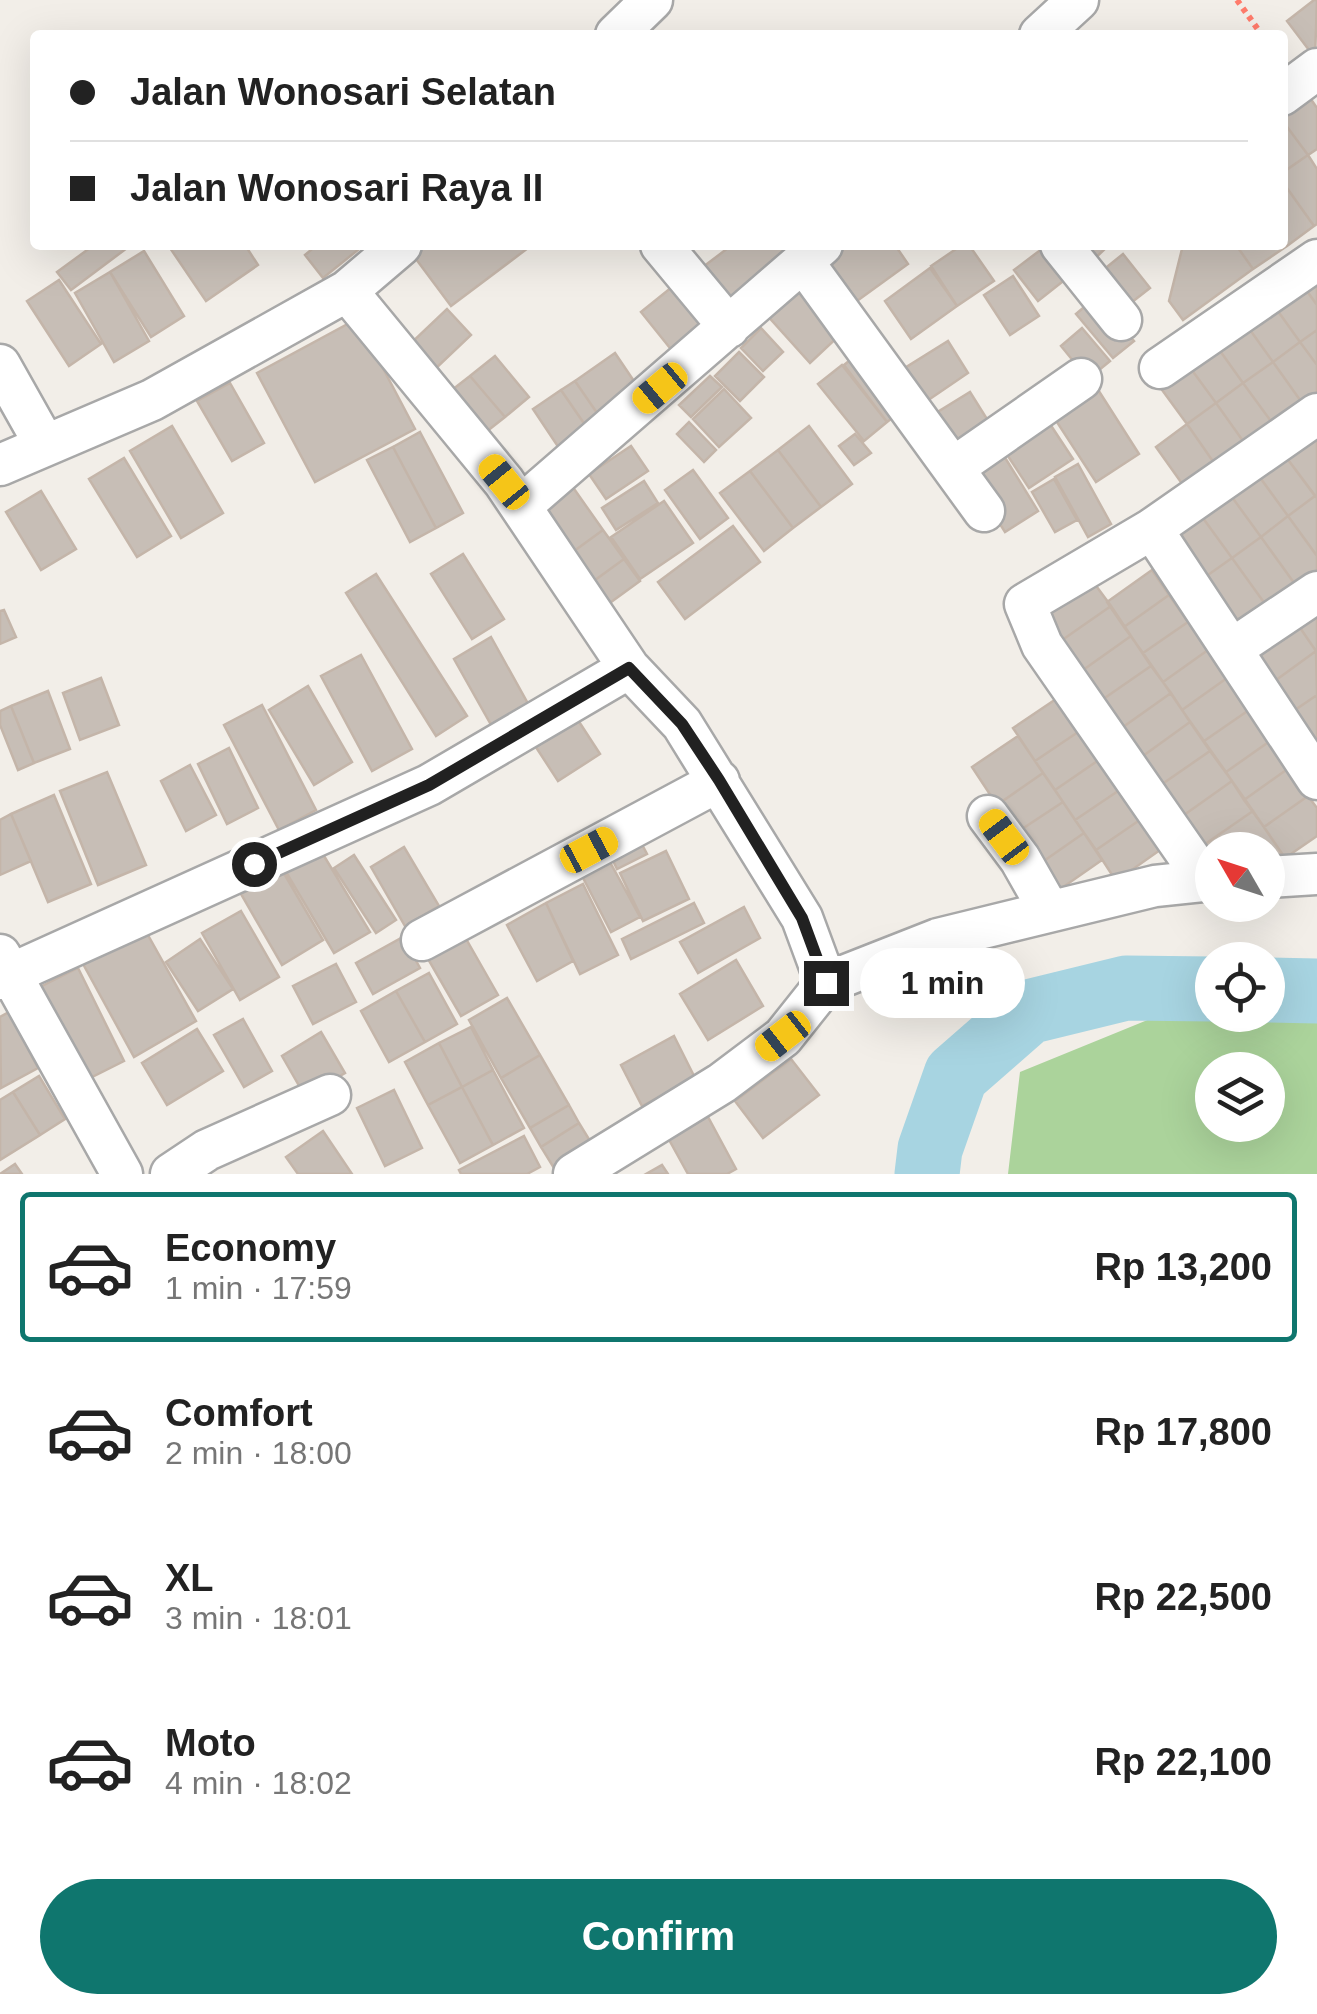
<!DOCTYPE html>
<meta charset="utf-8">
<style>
body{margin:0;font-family:Arial,sans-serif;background:#f2f2f2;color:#222;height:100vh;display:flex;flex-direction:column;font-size:38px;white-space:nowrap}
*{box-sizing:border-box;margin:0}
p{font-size:32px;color:#767676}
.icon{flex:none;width:55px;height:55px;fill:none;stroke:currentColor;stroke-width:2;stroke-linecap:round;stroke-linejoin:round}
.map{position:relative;height:1174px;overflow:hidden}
.drawer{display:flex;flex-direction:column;background:#fff;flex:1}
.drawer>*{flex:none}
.hud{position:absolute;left:30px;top:30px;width:1258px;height:220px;border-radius:10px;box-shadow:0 10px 40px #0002;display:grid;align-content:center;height:220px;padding:0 40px;background:#fff}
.needle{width:65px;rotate:309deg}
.controls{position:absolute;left:1195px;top:832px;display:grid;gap:20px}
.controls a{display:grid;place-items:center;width:90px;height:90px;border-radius:50%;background:#fff;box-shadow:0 10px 40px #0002;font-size:50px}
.end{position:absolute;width:45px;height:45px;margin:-22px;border:12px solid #212121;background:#fff;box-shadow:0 0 0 5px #fff}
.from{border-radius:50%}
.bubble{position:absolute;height:70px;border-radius:35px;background:#fff;box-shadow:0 10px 40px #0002;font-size:32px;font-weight:700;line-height:70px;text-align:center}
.car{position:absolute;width:30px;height:60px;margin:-30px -15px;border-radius:12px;box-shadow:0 0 8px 2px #0007;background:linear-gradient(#f5c518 24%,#345 0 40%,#f5c518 0 76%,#345 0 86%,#f5c518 0)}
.hud b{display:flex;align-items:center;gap:35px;height:95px;font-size:38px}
.hud b+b{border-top:2px solid #e0e0e0}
.hud i{width:25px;height:25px;background:#222}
ul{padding:18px 0 0;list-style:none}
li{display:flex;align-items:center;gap:30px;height:150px;margin:0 20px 15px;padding:0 20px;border:5px solid transparent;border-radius:10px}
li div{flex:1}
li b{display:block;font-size:38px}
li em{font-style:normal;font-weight:700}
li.current{border-color:#0f766e}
li>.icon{width:90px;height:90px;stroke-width:1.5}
.primary-button{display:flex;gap:20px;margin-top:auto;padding:20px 40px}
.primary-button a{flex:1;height:115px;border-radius:60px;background:#0f766e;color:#fff;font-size:40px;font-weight:700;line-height:115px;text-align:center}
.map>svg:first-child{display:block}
</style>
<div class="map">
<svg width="1317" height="1174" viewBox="0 0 1317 1174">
<rect width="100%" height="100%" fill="#f2eee8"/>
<path fill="#abd39b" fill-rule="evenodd" d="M1172 1010 1317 1023V1174H1008L1020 1072ZM1212 1070H1268V1125H1212Z"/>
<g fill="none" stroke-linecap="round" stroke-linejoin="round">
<path stroke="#a7d4e1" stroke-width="65" d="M1268 990 1317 991
M927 1174 930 1149 956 1075 1028 1012 1126 988 1212 989"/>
</g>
<path fill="#c7beb6" stroke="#c4b5a9" stroke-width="2.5" d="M1314 0H1317L1315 58 1287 21Z
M1303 88 1317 108V149L1308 155 1282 120V103Z
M1282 120 1308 155 1282 173Z
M1308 155 1317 169V224L1314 226 1282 181V173Z
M1282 181 1314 226 1287 246 1282 239Z
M1282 239 1287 246 1253 269 1236 245H1282Z
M94 245H131L71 290 57 272Z
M168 245H245L258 265 206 301Z
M317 245H364L323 278 305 255Z
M426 245H532L451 306 413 255Z
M732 245H783L794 260 725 313 695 273Z
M836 245H895L908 264 850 306 816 259Z
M962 245H969L994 281 957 306 931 266Z
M1047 245 1076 271 1038 301 1014 270Z
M1069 245H1109L1088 265Z
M1183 245H1236L1253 269 1183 320 1169 301Z
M144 251 184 316 151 337 110 272Z
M1123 254 1150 288 1118 313 1092 279Z
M1317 267V305L1299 280Z
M930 268 957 306 911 339 885 301Z
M110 272 149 341 114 362 75 293Z
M1013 276 1039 316 1010 335 984 295Z
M59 280 101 344 69 366 27 301Z
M1299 280 1317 305V330L1300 342 1270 300Z
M799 285 842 333 810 363 766 314Z
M672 287 709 333 678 358 641 312Z
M1096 297 1134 341 1113 358 1076 314Z
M1270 300 1300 342 1273 362 1243 320Z
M447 309 471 335 433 371 408 346Z
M357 319 415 429 315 482 257 373Z
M1243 320 1273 362 1243 383 1213 341Z
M761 328 783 352 763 371 741 348Z
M1082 328 1110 361 1088 379 1061 346Z
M1317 330V365L1300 342Z
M948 341 968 373 921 405 900 371Z
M1213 341 1243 383 1216 403 1186 362Z
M1300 342 1317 365V398L1305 407 1273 362Z
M739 352 764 377 740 401 715 376Z
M860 352 904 409 887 422 844 365Z
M615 353 646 399 606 426 575 381Z
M495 356 529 397 505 417 470 376Z
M1186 362 1216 403 1187 424 1157 383Z
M1273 362 1305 407 1276 428 1243 383Z
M842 365 887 422 864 441 818 384Z
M470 376 505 417 486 432 452 390Z
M710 376 722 387 691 417 679 405Z
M575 381 606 426 592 435 561 390Z
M230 383 264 443 232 461 197 401Z
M1243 383 1276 428 1248 448 1216 403Z
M1095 385 1139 454 1096 482 1051 413Z
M724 389 751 418 719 447 693 419Z
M561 390 592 435 563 454 533 409Z
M970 392 992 427 957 448 936 413Z
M1216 403 1248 448 1219 470 1187 424Z
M1044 415 1073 459 1029 488 1000 444Z
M689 422 716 450 704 462 677 434Z
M1187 424 1219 470 1188 492 1156 447Z
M172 426 223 513 181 538 130 451Z
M809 426 852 484 821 507 778 450Z
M1317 431V498L1283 453Z
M420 432 463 513 436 528 393 447Z
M855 434 871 453 854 465 839 446Z
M631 446 648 471 606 499 589 474Z
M393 447 436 528 410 542 367 460Z
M999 448 1038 511 1005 532 966 470Z
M778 450 821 507 793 528 750 471Z
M1283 453 1315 496 1288 516 1256 472Z
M124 458 171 536 137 557 89 479Z
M1078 464 1111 524 1088 537 1055 477Z
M693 470 728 518 700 539 665 490Z
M750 471 793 528 764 551 720 493Z
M1256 472 1288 516 1261 537 1229 493Z
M1054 479 1077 520 1055 532 1032 492Z
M644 481 658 503 616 530 602 508Z
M572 486 603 530 570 554 538 510Z
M41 491 76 549 41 570 6 512Z
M1229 493 1261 537 1232 558 1200 514Z
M1315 496 1317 498V556L1288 516Z
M664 501 693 543 640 579 611 537Z
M1200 514 1232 558 1198 582 1166 539Z
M1288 516 1317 556V572L1297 587 1261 537Z
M733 526 760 562 685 619 658 582Z
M603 530 624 559 591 583 570 554Z
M1261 537 1297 587 1268 608 1232 558Z
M463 554 504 619 472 639 431 574Z
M1232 558 1268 608 1234 633 1198 582Z
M624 559 640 581 607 605 591 583Z
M1152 570 1169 595 1124 627 1107 602Z
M376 574 467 716 436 736 346 593Z
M1088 575 1111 606 1055 645 1033 613Z
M1169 595 1188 622 1143 653 1124 627Z
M1317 603V651H1316L1294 619Z
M1111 606 1131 636 1076 675 1055 645Z
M4 610 16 637 0 644V611Z
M1294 619 1316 651 1272 683 1249 650Z
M1188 622 1208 650 1163 682 1143 653Z
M1131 636 1151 666 1096 704 1076 675Z
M491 637 531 709 494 730 454 659Z
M1208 650 1227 678 1182 710 1163 682Z
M1316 651 1317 695 1292 712 1272 683Z
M361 655 412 749 372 771 321 676Z
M1151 666 1171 693 1116 732 1096 704Z
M101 678 119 725 80 740 63 693Z
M1227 678 1249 710 1204 741 1182 710Z
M308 686 352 762 314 785 269 710Z
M48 691 70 749 34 763 11 706Z
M1068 691 1090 724 1035 761 1013 728Z
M1171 693 1190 722 1136 761 1116 732Z
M1317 695V737L1312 740 1292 712Z
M262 705 316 810 279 830 224 725Z
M11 706 34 763 18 770 0 725V711Z
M1249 710 1270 741 1226 772 1204 741Z
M574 714 600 754 558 781 532 741Z
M1190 722 1210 751 1155 789 1136 761Z
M1090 724 1109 753 1055 790 1035 761Z
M1018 736 1043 773 997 805 972 767Z
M1270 741 1289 768 1244 800 1226 772Z
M229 748 258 808 227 824 198 764Z
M1210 751 1232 781 1177 820 1155 789Z
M1109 753 1130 783 1075 820 1055 790Z
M190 765 216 815 186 831 161 781Z
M1289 768 1308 796 1264 827 1244 800Z
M107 772 146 865 98 885 60 791Z
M1043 773 1063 802 1016 833 997 805Z
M1232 781 1253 811 1198 849 1177 820Z
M1130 783 1150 813 1096 850 1075 820Z
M54 795 91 884 48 902 11 814Z
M1308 796 1317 808V836L1285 858 1264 827Z
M1063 802 1084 833 1038 865 1016 833Z
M1253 811 1285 858 1268 860V850H1212V871L1198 849Z
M1150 813 1170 843 1116 881 1096 850Z
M11 814 31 861 0 875V820Z
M1084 833 1102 860 1056 892 1038 865Z
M638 837 647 854 617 869 609 852Z
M404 847 439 906 405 926 371 867Z
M321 851 370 932 334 953 286 872Z
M666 851 689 899 643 921 620 873Z
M605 853 640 917 611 932 578 868Z
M354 855 396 920 376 933 334 868Z
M282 870 323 940 282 965 241 894Z
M583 884 618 955 580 974 546 903Z
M546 903 573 961 537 981 507 925Z
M694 903 704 923 631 959 622 939Z
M744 907 760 938 698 973 680 942Z
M241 911 279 977 240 1000 202 933Z
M144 928 196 1021 134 1057 82 962Z
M461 930 498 995 461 1016 424 952Z
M403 937 420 968 373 994 356 963Z
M200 939 233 989 198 1011 166 962Z
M736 960 763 1006 708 1040 680 994Z
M336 964 356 1002 313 1024 293 986Z
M78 968 124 1061 80 1083 34 990Z
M429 973 457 1024 425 1042 396 991Z
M396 991 425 1042 389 1062 361 1011Z
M507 998 540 1055 501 1078 469 1020Z
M9 1012 38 1068 1 1088 0 1017Z
M243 1019 272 1071 244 1087 214 1035Z
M471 1027 493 1070 462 1087 439 1043Z
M197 1029 223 1071 167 1105 142 1063Z
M321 1032 345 1073 305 1096 282 1056Z
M674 1036 695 1078 642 1106 621 1065Z
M439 1043 462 1087 428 1105 405 1062Z
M540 1055 569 1105 530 1128 501 1078Z
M791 1059 819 1095 763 1138 735 1101Z
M493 1070 524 1128 493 1145 462 1087Z
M39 1076 65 1119 40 1135 13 1092Z
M462 1087 493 1145 460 1163 428 1105Z
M394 1090 422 1148 385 1166 357 1108Z
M13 1092 40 1135 0 1160V1100Z
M569 1105 579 1123 541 1147 530 1128Z
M707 1115 736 1169 727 1174H688L667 1136Z
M579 1123 595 1149 557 1173 541 1147Z
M323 1131 352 1174H298L286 1157Z
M524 1136 540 1167 527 1174H461L459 1170Z
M15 1164 22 1174H0Z
M662 1165 668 1174H646Z"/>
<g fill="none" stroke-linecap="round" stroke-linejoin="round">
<defs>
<path id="street" d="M616 35 652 0
M1040 35 1078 0
M1282 95 1317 69
M661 245 729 327
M1061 245 1121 320
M804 263 984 511
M347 291 504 482 629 668 682 724 802 918 826 983
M0 365 45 445
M1160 368 1317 260
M0 465 152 400 347 291 401 245
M953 468 1081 379
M521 506 822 245
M1152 529 1317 779
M1232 649 1317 592
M988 816 1020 859 1049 910
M1268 877 1317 874
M1205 880 1042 645 1025 604 1152 529 1317 414
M422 940 719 781
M0 955 122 1174
M0 979 429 785 629 668
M171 1174 207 1150 330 1095
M574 1174 722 1083 783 1037 826 983 938 939 1155 886 1212 880"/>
</defs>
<use href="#street" stroke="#a8a8a8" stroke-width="45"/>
<path stroke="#ff7b6b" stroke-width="6" stroke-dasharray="5 5" stroke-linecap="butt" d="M1237 0 1262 35"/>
<use href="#street" stroke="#fff" stroke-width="40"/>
</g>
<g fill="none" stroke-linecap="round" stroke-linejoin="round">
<path stroke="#212121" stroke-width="12" d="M254 864 429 785 629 668 682 724 719 780 802 918 826 983"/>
</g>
</svg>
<div class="controls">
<a><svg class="needle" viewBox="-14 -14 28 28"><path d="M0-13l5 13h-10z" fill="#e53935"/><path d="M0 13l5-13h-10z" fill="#767676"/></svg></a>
<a><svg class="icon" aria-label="locate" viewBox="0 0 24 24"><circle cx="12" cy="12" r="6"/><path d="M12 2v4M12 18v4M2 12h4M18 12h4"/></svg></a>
<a><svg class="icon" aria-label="layers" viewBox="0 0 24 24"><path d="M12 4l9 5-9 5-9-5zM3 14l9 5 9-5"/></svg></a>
</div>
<i class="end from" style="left:254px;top:864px"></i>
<i class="end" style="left:826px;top:983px"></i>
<div class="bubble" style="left:860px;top:948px;width:165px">1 min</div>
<i class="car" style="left:660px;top:388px;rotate:230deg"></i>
<i class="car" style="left:504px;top:482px;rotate:321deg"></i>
<i class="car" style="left:1004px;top:837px;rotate:323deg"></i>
<i class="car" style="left:589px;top:850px;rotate:62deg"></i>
<i class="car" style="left:783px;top:1036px;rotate:232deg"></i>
<div class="hud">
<b><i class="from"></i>Jalan Wonosari Selatan</b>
<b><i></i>Jalan Wonosari Raya II</b>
</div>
</div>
<section class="drawer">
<ul>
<li class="current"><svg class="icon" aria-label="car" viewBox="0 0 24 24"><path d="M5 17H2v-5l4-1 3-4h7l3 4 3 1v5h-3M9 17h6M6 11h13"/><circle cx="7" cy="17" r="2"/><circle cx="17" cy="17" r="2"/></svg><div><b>Economy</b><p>1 min · 17:59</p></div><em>Rp 13,200</em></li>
<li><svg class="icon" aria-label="car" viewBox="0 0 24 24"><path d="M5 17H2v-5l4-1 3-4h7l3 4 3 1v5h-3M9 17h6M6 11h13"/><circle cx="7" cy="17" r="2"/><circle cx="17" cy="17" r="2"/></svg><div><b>Comfort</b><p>2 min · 18:00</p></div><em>Rp 17,800</em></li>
<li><svg class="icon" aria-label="car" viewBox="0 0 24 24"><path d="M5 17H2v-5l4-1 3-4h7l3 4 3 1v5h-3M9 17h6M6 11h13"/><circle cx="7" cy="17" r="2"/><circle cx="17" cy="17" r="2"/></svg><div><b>XL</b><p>3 min · 18:01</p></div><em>Rp 22,500</em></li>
<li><svg class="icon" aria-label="car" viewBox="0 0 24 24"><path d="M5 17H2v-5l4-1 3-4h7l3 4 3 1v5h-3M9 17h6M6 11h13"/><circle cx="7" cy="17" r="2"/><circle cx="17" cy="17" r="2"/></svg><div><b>Moto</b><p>4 min · 18:02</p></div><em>Rp 22,100</em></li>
</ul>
<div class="primary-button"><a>Confirm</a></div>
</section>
